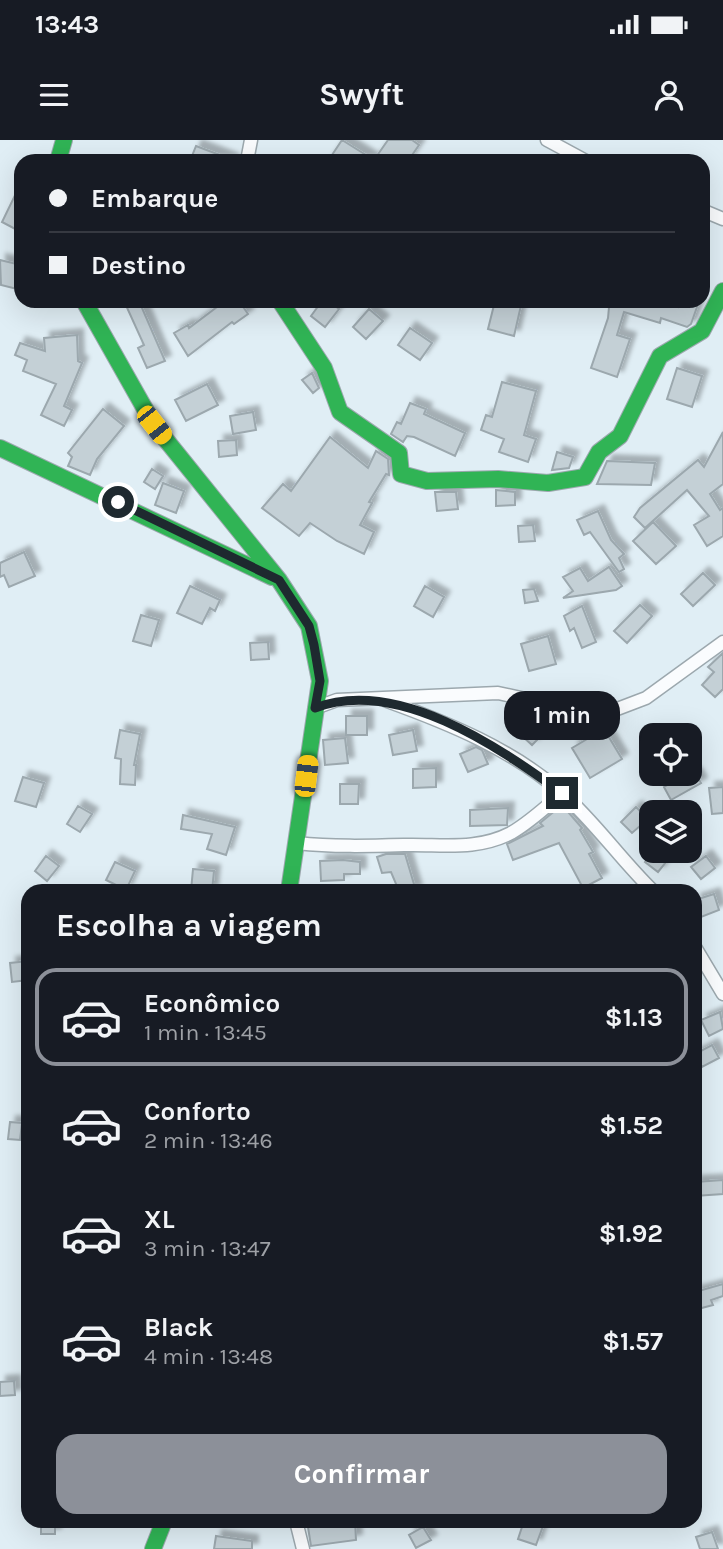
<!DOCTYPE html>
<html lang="pt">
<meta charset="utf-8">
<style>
body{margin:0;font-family:Karla,sans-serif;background:#242831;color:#f1f3f6;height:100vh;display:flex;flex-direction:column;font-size:26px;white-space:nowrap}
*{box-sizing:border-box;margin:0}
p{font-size:23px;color:#9ea1a6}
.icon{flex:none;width:38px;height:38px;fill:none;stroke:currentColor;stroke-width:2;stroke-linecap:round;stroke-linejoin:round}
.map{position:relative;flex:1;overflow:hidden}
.sheet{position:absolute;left:21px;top:744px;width:681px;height:644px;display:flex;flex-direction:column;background:#171b24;border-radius:21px;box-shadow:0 7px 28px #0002}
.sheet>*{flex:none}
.hud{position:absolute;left:14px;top:14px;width:696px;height:154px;border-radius:21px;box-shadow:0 7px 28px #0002;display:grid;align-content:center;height:154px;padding:0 35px;background:#171b24}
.tools{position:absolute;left:639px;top:583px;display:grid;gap:14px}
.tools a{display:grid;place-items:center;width:63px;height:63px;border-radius:14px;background:#171b24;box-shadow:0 7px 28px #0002;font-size:35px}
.end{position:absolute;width:32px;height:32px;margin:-16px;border:9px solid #1e292f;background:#fff;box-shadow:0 0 0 4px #fff}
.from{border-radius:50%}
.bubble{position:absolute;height:49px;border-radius:21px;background:#171b24;box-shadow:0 7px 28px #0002;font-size:23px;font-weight:700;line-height:49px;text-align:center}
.car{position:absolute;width:21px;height:42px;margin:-21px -10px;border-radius:9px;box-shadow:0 0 5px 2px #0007;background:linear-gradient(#f5c518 24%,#345 0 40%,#f5c518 0 76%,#345 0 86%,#f5c518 0)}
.hud b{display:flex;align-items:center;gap:24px;height:66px;font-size:26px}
.hud b+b{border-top:2px solid #363941}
.hud i{width:18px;height:18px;background:#f1f3f6}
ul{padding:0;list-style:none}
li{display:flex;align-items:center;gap:21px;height:98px;margin:0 14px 10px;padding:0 21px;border:4px solid transparent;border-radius:21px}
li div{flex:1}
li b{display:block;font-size:26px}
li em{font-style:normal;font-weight:700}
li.active{border-color:#8c9099}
li>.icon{width:63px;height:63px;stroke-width:1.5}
h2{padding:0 35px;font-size:32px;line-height:84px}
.button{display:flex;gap:14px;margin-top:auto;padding:14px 35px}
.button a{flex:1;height:80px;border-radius:21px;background:#8c9099;color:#fff;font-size:28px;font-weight:700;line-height:80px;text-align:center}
.status{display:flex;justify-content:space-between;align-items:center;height:49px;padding:0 35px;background:#171b24;direction:ltr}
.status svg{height:19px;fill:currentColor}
header{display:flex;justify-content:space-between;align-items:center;height:91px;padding:0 35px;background:#171b24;font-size:32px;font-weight:700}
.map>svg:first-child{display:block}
</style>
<div class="status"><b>13:43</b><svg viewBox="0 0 49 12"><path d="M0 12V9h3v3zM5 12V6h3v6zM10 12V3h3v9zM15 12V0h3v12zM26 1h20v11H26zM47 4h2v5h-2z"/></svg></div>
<header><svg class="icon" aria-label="menu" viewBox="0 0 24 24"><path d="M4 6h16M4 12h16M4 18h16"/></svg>Swyft<svg class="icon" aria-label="person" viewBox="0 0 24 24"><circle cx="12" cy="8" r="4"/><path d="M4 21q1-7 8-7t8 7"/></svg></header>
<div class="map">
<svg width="723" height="1409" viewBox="0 0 723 1409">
<defs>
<filter id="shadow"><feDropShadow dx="6" dy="-6" stdDeviation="2" flood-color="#0004"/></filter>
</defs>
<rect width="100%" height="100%" fill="#e0eef5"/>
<path fill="#c4d0d6" stroke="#9ca8ae" stroke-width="2" filter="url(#shadow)" d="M342 0 374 20 388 0H412L419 5 408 21H328Z
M196 6 233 20V21H190Z
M21 43V92L2 82Z
M0 120 21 125V150L1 145Z
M124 161H139L165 221 147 228 138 208 144 205Z
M225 161H239L248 174 234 184 232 182 188 216 174 193 188 185 189 188Z
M322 161H329L339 169 325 187 311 176Z
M495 161H522L514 196 488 189Z
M599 161H660L678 167 680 161 698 164 691 184 687 187 661 178 660 183 624 172 617 195 630 199 617 237 591 228 608 178 609 167 599 164Z
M369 169 383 181 366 199 353 187Z
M410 188 432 203 420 220 398 205Z
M77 195 78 221 82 223 64 266 72 270 64 286 41 275 56 244 23 231 27 220 15 215 20 203 45 211 44 198Z
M677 228 702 236 692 267 667 259Z
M312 233 319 248 313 253 302 240Z
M502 242 536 251 524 295 536 299 528 322 499 312 504 299 481 290 486 275 492 277Z
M207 244 218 265 186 281 175 260Z
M410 263 426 269 424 274 465 293 455 316 414 297 407 296 403 302 391 294 397 282 401 284Z
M103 269 124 286 97 319 90 335 68 326 72 317 68 313Z
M253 272 256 290 233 294 230 276Z
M723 292V344L710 354 720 370 723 368V396L707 406 694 385 709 376 687 350 645 388 634 377 640 368 698 320 704 327Z
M330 297 368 328 376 311 388 319 389 335 386 334 369 362 372 363 360 385 374 392 364 414 337 401 310 383 299 396 262 368 283 344 291 351Z
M236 300 237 315 219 317 218 301Z
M557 312 573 317 569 328 552 330Z
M607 321 655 323 651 345 597 344Z
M152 329 163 336 155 349 144 342Z
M163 343 184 351 176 373 155 365Z
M496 350 515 352V365L496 366Z
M435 352H456L458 369 437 371Z
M598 371 611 400 624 414 619 418 624 429 619 432 590 392 584 395 577 380Z
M653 382 676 406 656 424 633 401Z
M533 385 535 401 519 402 518 386Z
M24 412 35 436 9 447 4 435 0 437V423Z
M609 427 622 446 616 450 563 458 573 451 563 437 580 428 588 441Z
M703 433 715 445 693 466 681 454Z
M190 446 220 460 215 471 210 468 202 484 177 473Z
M425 446 444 457 433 477 414 466Z
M534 449 538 461 525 463 523 450Z
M640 465 652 476 627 503 614 491Z
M582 466 596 502 582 508 574 488 570 491 564 476Z
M141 475 159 480 151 506 133 501Z
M548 496 556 524 529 531 521 504Z
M268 502 269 519 251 520 250 503Z
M723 513V549L715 557 702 545 714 532 708 527Z
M346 576H367V595H346Z
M531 584 542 595 532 605 521 595Z
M604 589 622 619 590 638 572 608Z
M120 590 140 594 134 625H136L135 645 120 644 121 619 115 618Z
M413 590 417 611 393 615 389 595Z
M345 598 348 623 325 625 323 600Z
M476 607 482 610 488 624 468 632 460 614Z
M436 628V647L413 648V629Z
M664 634H696L701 643 671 660 664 647 669 644Z
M23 637 44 643 36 667 15 661Z
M340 644H359L358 664H340Z
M723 647V673L712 674 709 648Z
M562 665 582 688 580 690 593 712 589 714 602 738 583 748 559 703 513 720 507 704 543 686 540 683Z
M78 666 92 674 80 692 67 684Z
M636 667 648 679 632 693 621 682Z
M508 668 507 685 470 686V670Z
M183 675 235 687 226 715 207 709 212 694 181 689Z
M654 710H664L671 716 658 732 645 722Z
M386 714H405L416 751H399L391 732 382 733 377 717Z
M46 716 59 726 47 741 35 731Z
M706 716 715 728 701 739 691 727Z
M343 720 360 722V734H344V740L321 741 320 721Z
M115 722 135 731 126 750 106 740Z
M193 729 214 731 212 751H191Z
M714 754 719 770 701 777 695 760Z
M28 821V840L12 842 10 823Z
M720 872 723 889 709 896 701 880Z
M712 905 719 918 702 927 695 914Z
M10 982 22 983 20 1000 8 999Z
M723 1040V1054L695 1056V1042Z
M723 1144V1156L711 1160 713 1165 698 1169 695 1152Z
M14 1241 15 1255 0 1256V1242Z
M41 1381H55V1394H41Z
M307 1381H355L356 1400 311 1406Z
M524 1381 543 1386 536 1405 518 1399Z
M423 1387 431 1400 416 1408 409 1395Z
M712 1392 718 1409H700L696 1397Z
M216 1396 252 1401V1409H214Z"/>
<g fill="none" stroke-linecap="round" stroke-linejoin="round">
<defs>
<path id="street" d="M547 0 586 21
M247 21 251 0
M704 71 723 79
M387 561C448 583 512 609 562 653 595 682 621 720 653 751
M315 568 337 560 498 553 539 562 573 575 604 574 646 558 723 502
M297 703C333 707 368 706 405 705 442 704 476 711 511 693 530 682 546 667 562 653
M695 807 723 854
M296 1381 303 1409"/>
<path id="fast" d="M58 21 64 0
M84 161 154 285 279 440 309 486 320 541 289 751
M280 161 324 228 340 272 399 313 401 334 427 341 498 339 548 343 585 337 599 312 620 296 660 216 702 191 723 151
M0 308 272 437
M153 1409 164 1381"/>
</defs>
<use href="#street" stroke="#9ca8ae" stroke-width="15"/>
<use href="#fast" stroke="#9ca8ae" stroke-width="18"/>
<use href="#street" stroke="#fafcfe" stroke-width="12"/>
<use href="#fast" stroke="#30b455" stroke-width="16"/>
</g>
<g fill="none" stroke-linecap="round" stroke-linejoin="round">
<path stroke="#1e292f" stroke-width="9" d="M118 362 279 440 309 486 314 505 320 541 315 568C397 537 497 606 562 653"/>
</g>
</svg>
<div class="tools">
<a><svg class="icon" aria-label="locate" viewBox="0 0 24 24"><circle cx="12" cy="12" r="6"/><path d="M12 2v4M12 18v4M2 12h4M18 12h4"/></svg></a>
<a><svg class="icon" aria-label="layers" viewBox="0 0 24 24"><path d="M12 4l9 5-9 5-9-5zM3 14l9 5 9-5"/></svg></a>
</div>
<i class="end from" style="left:118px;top:362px"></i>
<i class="end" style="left:562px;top:653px"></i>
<div class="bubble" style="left:504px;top:551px;width:116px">1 min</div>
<i class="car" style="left:154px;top:285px;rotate:142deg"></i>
<i class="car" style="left:306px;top:636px;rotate:7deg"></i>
<div class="hud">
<b><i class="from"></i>Embarque</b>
<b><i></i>Destino</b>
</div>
<section class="sheet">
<h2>Escolha a viagem</h2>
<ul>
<li class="active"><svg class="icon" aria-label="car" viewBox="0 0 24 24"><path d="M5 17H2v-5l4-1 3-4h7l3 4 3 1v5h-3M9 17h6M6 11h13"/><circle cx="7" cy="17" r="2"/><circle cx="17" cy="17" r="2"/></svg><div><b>Econômico</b><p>1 min · 13:45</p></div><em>$1.13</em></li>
<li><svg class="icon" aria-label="car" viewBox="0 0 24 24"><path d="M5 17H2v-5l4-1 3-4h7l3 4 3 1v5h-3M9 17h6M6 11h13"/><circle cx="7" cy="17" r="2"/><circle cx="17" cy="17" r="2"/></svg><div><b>Conforto</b><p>2 min · 13:46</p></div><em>$1.52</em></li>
<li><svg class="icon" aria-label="car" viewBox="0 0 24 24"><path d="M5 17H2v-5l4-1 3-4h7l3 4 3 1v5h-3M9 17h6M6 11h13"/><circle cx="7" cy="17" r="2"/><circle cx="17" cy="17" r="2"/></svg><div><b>XL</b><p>3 min · 13:47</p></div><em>$1.92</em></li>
<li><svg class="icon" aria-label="car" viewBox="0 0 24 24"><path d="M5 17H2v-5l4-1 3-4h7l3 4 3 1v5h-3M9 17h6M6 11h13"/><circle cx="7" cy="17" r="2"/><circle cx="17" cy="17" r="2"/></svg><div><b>Black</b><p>4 min · 13:48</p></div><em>$1.57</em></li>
</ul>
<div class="button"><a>Confirmar</a></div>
</section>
</div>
